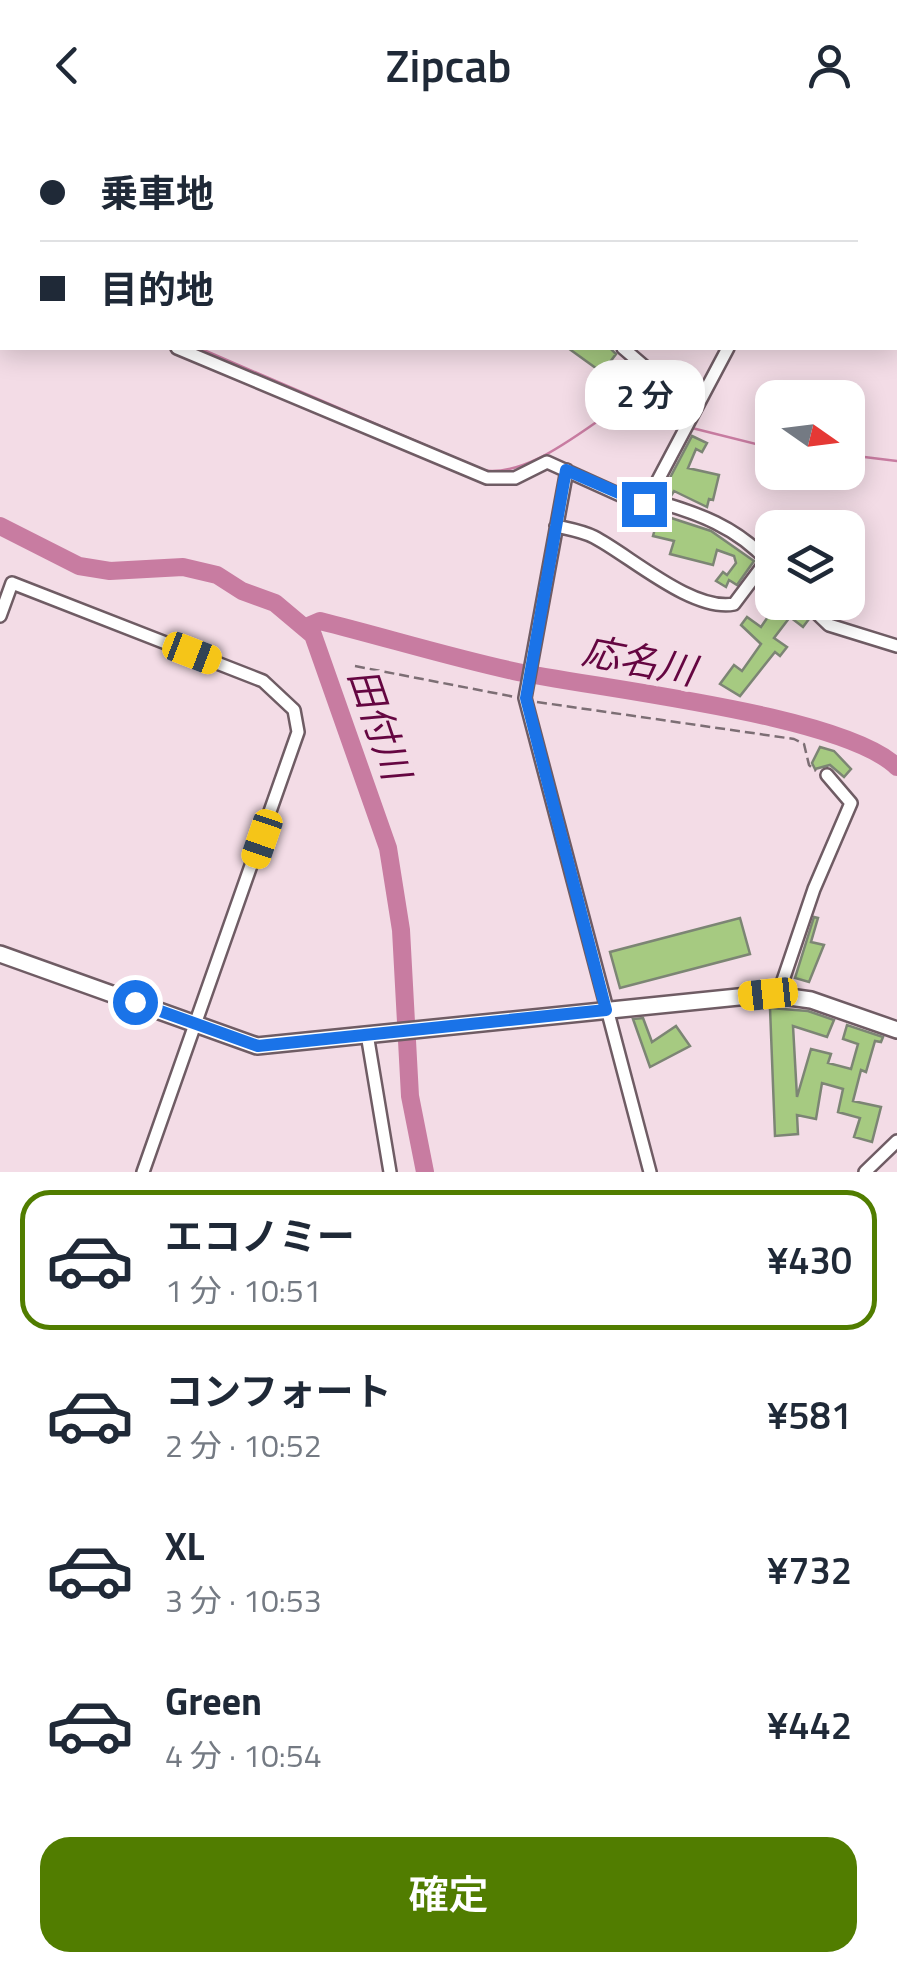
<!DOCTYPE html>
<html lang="ja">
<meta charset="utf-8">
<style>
body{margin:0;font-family:"Titillium Web","Noto Sans JP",sans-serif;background:#f2f2f3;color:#1f2937;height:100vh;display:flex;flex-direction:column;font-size:38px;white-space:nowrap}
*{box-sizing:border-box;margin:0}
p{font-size:32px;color:#747a83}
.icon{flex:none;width:55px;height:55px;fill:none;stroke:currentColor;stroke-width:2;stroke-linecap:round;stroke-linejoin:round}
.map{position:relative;height:1042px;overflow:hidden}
.drawer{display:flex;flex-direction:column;background:#fff;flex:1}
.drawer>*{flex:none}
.hud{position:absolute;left:0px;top:0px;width:898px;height:220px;box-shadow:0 5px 25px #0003;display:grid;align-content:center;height:220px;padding:0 40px;background:#fff}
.needle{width:65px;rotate:104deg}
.buttons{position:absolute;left:755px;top:250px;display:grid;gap:20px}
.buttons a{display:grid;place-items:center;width:110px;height:110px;border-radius:20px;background:#fff;box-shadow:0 5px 25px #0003;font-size:50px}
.end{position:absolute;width:45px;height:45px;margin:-22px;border:12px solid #1a73e8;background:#fff;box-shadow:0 0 0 5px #fff}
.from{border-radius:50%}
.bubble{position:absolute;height:70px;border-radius:30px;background:#fff;box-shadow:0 5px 25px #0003;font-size:32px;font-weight:600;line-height:70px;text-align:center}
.car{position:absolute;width:30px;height:60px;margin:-30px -15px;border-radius:12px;box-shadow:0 0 8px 2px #0007;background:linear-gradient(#f5c518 24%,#345 0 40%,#f5c518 0 76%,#345 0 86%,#f5c518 0)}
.hud b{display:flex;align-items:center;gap:35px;height:95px;font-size:38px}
.hud b+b{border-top:2px solid #e0e1e3}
.hud i{width:25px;height:25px;background:#1f2937}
ul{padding:18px 0 0;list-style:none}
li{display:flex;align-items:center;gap:30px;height:140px;margin:0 20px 15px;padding:0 20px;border:5px solid transparent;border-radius:30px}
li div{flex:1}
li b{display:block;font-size:38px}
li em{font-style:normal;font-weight:600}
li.active{border-color:#517d00}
li>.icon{width:90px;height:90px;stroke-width:1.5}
.primary-button{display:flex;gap:20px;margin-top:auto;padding:20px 40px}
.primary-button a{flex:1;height:115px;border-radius:30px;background:#517d00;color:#fff;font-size:40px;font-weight:600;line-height:115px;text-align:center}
header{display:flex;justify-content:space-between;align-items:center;height:130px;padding:0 40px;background:#fff;font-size:45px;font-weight:600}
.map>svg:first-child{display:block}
</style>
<header><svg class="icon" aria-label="back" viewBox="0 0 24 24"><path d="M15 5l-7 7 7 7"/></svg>Zipcab<svg class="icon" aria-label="person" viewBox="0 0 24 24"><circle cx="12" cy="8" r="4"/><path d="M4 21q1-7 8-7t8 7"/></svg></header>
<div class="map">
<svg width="897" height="1042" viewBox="0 0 897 1042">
<rect width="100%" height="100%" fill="#f3dce6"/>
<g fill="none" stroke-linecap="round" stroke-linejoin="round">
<path stroke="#c87ca1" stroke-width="2.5" d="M0 154H2
M199 218 469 334
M692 298 772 318
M848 325 897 331
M481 340C529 349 585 297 625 273L685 294"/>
<path stroke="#c87ca1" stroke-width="18" d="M0 396 79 436 110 441 183 437 217 445 242 461 275 473 313 505 388 718 401 800 410 966 425 1042
M306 497 320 491C384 507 449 527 513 541 598 559 842 584 897 637"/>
</g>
<path fill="#a6ca81" stroke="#7c8574" stroke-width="2.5" d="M568 218H610L616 224 610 232 624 242 629 235 641 246 629 262Z
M692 306 707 313 702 322 696 319 688 338 719 345 713 370 709 369 707 377 674 361 671 366 662 363Z
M659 384 711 401 754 431 737 455 729 450 726 457 716 451 723 442 727 445 736 433 734 426 717 420 713 435 670 424 674 411 653 406Z
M778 472H789L809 489 803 497 790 487 774 508 787 517 780 526 775 522 740 566 720 554 734 535 742 541 761 514 741 495 747 487 761 497Z
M820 617 834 621 851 639 844 647 830 635 815 639 812 633Z
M814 787 818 788 811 812 824 815 809 852 795 848Z
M740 788 750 824 620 858 610 822Z
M770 878 808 881 834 890 827 907 793 896 797 967 811 919 831 924 828 933 851 939 858 914 843 909 847 895 883 907 881 912 875 911 866 942 861 940 853 971 881 977 872 1012 854 1007 860 988 838 982 843 959 822 953 816 989 797 985 798 1004 775 1006Z
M643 888 652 912 676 896 690 916 650 937 633 889Z"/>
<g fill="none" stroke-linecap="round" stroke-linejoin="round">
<defs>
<path id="minor" d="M266 0 269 2
M858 0 866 2
M206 2 207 0
M812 2 813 0
M895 4 896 0
M0 162H2
M177 218 487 348H515L547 332 640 374 648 369C696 382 739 397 772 436
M623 218 695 280
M567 340 525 568 650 1042
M648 369 728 218
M556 396C569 399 582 401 594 407 629 425 692 482 734 474L767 430
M805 472 829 495 897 516
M0 486 12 453 263 551 294 580 298 602 143 1042
M778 865 814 759 851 673 827 645
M367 904 390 1042
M865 1042 897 1011"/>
<path id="tertiary" d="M0 824 257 916 768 864 811 870 897 900"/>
</defs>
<use href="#minor" stroke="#6f5c64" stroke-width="16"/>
<use href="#tertiary" stroke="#6f5c64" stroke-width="20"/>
<path stroke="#7c6e74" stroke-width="2.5" stroke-dasharray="10 5" stroke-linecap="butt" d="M895 151H897
M355 536 515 567
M537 572 794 609 804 614 809 635 816 641"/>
<use href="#minor" stroke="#fff" stroke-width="11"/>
<use href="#tertiary" stroke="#fff" stroke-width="15"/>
</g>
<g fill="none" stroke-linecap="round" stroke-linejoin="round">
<path stroke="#1a73e8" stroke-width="12" d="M135 872 258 916 606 880 526 568 566 340 644 374"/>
</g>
<g text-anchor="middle" stroke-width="10" stroke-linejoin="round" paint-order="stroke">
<g font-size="38" font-style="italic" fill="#650641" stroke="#f3dce6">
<text transform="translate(639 531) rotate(11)" y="13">応名川</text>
<text transform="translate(379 594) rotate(71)" y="13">田付川</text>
</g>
</g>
</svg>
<div class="buttons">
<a><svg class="needle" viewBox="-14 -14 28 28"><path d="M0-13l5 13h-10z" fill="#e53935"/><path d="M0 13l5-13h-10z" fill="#747a83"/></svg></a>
<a><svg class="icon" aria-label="layers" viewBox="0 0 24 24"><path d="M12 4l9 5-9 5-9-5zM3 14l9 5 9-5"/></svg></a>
</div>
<i class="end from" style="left:135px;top:872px"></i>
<i class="end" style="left:644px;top:374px"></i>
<div class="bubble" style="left:585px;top:230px;width:120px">2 分</div>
<i class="car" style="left:192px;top:523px;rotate:111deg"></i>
<i class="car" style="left:262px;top:709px;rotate:199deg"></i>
<i class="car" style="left:768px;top:864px;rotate:264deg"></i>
<div class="hud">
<b><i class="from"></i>乗車地</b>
<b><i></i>目的地</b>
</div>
</div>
<section class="drawer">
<ul>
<li class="active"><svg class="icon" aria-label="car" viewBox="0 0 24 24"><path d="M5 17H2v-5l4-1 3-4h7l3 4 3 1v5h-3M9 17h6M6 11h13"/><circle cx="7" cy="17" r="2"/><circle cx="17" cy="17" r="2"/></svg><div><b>エコノミー</b><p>1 分 · 10:51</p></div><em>¥430</em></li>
<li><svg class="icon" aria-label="car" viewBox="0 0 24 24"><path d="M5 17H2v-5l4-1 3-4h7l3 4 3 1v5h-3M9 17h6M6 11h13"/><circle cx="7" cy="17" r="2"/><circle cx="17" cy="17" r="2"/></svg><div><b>コンフォート</b><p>2 分 · 10:52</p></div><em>¥581</em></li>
<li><svg class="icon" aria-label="car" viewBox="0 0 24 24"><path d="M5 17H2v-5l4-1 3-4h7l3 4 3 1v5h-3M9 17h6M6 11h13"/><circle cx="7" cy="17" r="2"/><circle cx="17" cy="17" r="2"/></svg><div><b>XL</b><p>3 分 · 10:53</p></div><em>¥732</em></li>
<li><svg class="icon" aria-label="car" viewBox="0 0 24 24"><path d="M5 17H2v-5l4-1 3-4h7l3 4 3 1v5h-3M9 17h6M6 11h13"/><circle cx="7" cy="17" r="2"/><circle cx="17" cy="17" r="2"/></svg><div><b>Green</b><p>4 分 · 10:54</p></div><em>¥442</em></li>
</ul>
<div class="primary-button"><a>確定</a></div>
</section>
